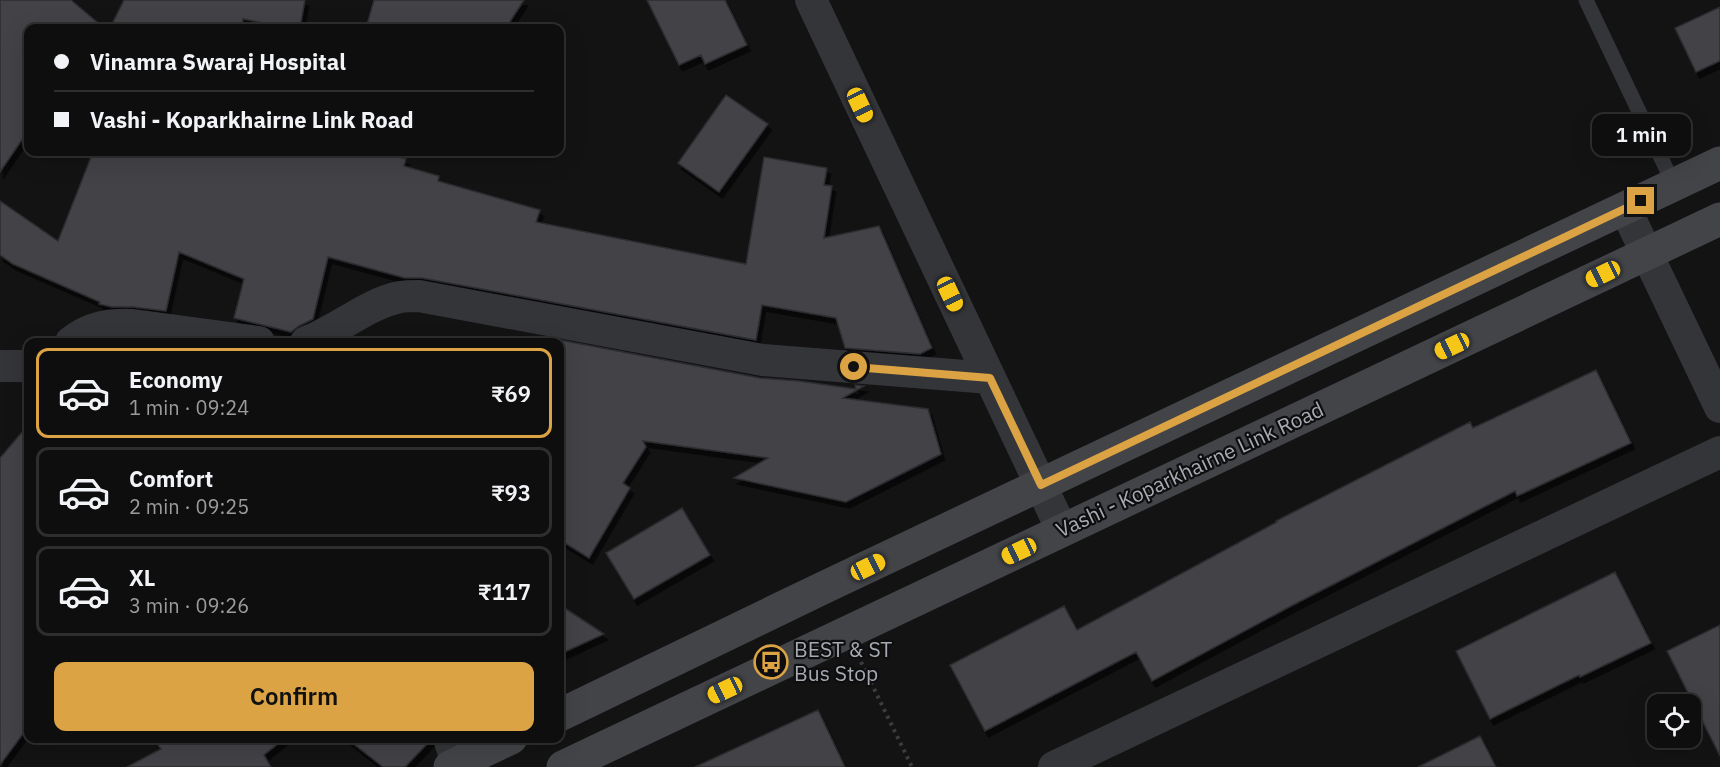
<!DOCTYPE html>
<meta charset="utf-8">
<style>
body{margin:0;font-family:"IBM Plex Sans",sans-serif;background:#1c1c1d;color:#f1f3f6;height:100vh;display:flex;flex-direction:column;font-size:22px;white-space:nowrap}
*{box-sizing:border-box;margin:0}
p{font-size:20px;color:#9b9c9e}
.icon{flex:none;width:33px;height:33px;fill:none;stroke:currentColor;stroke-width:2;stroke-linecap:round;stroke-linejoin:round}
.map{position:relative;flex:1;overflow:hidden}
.side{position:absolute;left:24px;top:338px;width:540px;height:405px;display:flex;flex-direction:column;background:#0e0e0f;border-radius:12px;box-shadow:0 6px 24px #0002,0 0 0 2px #2e2e2f}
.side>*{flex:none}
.guide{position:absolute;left:24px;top:24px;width:540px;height:132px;border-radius:12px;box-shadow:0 6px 24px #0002,0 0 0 2px #2e2e2f;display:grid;align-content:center;height:132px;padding:0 30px;background:#0e0e0f}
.buttons{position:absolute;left:1647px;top:694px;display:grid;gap:12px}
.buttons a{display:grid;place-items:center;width:54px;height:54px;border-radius:12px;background:#0e0e0f;box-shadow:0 6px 24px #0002,0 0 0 2px #2e2e2f;font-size:30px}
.end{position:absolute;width:27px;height:27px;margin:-14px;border:8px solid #dba343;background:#111;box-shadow:0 0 0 3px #111}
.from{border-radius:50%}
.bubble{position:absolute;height:42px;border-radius:12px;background:#0e0e0f;box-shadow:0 6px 24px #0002,0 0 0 2px #2e2e2f;font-size:20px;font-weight:600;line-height:42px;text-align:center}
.car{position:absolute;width:18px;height:36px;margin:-18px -9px;border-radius:8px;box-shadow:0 0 4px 2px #0007;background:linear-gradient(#f5c518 24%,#345 0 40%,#f5c518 0 76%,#345 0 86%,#f5c518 0)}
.guide b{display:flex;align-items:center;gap:21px;height:57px;font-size:22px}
.guide b+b{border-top:2px solid #2e2e2f}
.guide i{width:15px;height:15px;background:#f1f3f6}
ul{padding:10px 0 0;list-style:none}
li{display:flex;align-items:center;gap:18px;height:90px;margin:0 12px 9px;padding:0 18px;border:3px solid #2e2e2f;border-radius:12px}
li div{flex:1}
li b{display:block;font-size:22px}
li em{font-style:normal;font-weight:600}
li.active{border-color:#dba343}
li>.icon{width:54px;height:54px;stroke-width:1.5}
.primary-button{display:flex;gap:12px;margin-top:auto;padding:12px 30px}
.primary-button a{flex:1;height:69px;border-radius:12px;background:#dba343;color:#111;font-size:24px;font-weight:600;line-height:69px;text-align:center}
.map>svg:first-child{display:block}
</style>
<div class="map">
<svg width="1720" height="767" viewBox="0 0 1720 767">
<defs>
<filter id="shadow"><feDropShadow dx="3.5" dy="6" stdDeviation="0" flood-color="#0009"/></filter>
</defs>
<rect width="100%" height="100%" fill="#131314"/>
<path fill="#424347" stroke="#2d2d30" stroke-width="1.5" filter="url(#shadow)" d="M0 0H71L104 28H28V131L0 172Z
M124 0H305L300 28H290L243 19 242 28H110Z
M374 0H524L506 28H366Z
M647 0H725L747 45 705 64 701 55 679 65Z
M1720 7V61L1696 72 1675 28Z
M726 95 768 124 719 192 678 163Z
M93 152H381L406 159 404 166 439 176 438 181 540 210 536 222 746 264 764 157 827 168 824 185 832 186 824 238 879 226 932 348 920 354 845 348 836 318 762 305 756 340 422 278H405L328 257 313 319 299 326 291 332 234 318 244 279 179 252 166 311 133 307H112L99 304 100 302 13 264 0 255V201L58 241Z
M560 340 760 378 799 381 856 389 855 385 864 386 843 398 928 409 941 454 846 502 734 478 768 458 643 441 646 447 623 483 630 488 589 558 560 540Z
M1596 370 1631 443 1517 496 1515 491 1291 606 1152 681 1136 652 985 731 950 665 1064 606 1077 630 1277 522 1276 521 1470 422 1473 428Z
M28 425V727L0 765V458Z
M682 508 710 555 634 599 606 553Z
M1615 572 1651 643 1580 677 1579 675 1490 719 1456 651Z
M560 605 604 634 560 654Z
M1720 625V756L1667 651Z
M818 710 845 767H695Z
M1480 736 1496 767H1418Z
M152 738H285L264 755 271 767H127L161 749Z
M346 738H432V739L405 767H383Z"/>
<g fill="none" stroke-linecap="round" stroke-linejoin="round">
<path stroke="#3a3c3f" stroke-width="4" stroke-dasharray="3 4.5" stroke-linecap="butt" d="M861 662 912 767"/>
<path stroke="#343538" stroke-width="15" d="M1586 0 1674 185"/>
<path stroke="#343538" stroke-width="32" d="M811 0 1062 530
M1625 208 1720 407
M71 342C90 327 108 324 133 325L259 342
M306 342C339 330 366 304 400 297 406 296 413 296 419 296L763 360 990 378
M0 366H28
M449 738 457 764
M1054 767 1720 452"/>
<path stroke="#424448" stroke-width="33" d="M560 715 825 587 1720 163
M450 767 511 738
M563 767 1720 219"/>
</g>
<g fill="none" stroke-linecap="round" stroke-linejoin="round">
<path stroke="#dba343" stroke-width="8" d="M854 367 990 378 1041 485 1641 201"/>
</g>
<defs>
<symbol id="bus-ring" viewBox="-11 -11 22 22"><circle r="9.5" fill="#0e0e0f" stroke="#dba343" stroke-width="1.5"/><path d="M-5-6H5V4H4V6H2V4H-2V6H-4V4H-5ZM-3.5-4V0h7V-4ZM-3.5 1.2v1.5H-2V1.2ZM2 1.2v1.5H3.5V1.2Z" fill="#dba343"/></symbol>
</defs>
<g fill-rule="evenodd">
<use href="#bus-ring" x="752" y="643" width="38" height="38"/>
</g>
<g text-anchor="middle" stroke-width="4.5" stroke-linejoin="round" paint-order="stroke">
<g font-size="21" fill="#a6aab3" stroke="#0e0e0f">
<text transform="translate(1190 470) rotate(-25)" y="7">Vashi - Koparkhairne Link Road</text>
</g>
<g font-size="21" fill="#a6aab3" stroke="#0e0e0f" text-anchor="start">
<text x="794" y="657">BEST &amp; ST<tspan x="794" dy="24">Bus Stop</tspan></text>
</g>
</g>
</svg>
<div class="buttons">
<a><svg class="icon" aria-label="locate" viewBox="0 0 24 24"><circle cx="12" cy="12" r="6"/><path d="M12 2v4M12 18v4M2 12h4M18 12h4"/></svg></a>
</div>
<i class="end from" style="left:854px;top:367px"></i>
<i class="end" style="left:1641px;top:201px"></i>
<div class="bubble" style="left:1592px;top:114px;width:99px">1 min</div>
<i class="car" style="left:860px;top:105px;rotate:155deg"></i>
<i class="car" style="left:1603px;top:274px;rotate:244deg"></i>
<i class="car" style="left:950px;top:294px;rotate:155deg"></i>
<i class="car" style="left:1452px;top:346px;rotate:245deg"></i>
<i class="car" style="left:1019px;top:551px;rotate:245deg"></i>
<i class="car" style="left:868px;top:567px;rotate:64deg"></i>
<i class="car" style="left:725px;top:690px;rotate:245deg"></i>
<div class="guide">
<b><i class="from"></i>Vinamra Swaraj Hospital</b>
<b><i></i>Vashi - Koparkhairne Link Road</b>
</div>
<section class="side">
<ul>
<li class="active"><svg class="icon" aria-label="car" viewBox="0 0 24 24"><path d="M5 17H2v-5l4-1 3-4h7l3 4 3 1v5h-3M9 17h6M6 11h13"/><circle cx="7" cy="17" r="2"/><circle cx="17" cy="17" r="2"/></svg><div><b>Economy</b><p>1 min · 09:24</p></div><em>₹69</em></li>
<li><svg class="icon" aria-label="car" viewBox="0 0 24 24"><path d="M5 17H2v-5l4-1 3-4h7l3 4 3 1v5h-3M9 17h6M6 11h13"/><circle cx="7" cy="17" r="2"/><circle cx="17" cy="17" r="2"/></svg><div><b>Comfort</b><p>2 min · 09:25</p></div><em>₹93</em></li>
<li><svg class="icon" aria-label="car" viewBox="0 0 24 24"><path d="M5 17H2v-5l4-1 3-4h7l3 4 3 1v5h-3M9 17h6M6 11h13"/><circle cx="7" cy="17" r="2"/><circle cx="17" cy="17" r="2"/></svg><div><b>XL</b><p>3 min · 09:26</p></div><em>₹117</em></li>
</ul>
<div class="primary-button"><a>Confirm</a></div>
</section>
</div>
